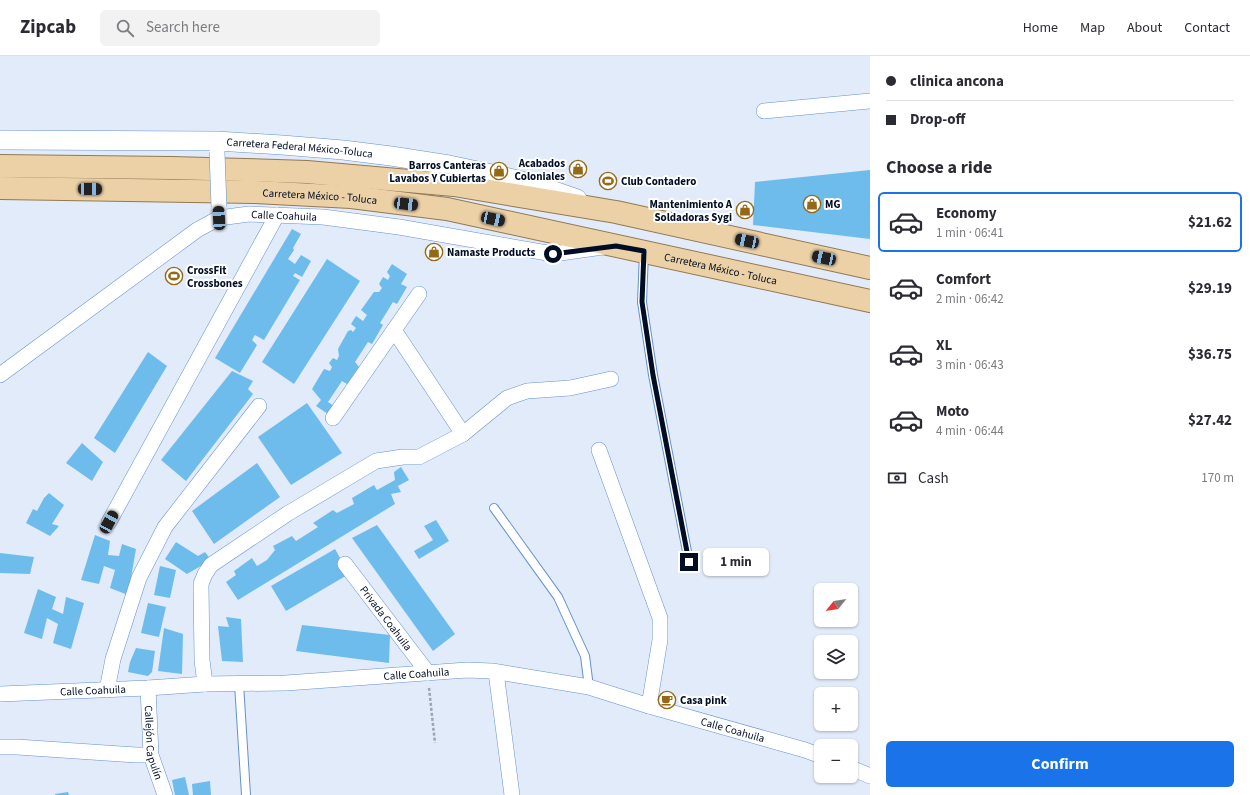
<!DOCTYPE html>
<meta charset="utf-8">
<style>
body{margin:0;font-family:"Source Sans 3",sans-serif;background:#f2f2f3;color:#2b2b33;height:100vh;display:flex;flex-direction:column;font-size:15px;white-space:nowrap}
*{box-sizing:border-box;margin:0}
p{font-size:13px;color:#7c7c81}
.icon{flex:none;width:22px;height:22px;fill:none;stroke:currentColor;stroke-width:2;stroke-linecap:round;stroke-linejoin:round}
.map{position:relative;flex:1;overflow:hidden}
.details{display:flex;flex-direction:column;background:#fff;width:380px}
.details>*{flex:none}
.hud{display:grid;align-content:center;height:88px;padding:0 16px;background:#fff}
.needle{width:26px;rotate:240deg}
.fabs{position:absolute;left:814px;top:527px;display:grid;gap:8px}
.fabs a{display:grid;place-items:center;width:44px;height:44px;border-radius:6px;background:#fff;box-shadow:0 1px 3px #0004;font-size:20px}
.end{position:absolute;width:18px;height:18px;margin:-9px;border:5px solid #010d24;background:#fff;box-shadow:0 0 0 2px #fff}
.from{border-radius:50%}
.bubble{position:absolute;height:28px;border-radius:6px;background:#fff;box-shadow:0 1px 3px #0004;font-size:13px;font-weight:700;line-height:28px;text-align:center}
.car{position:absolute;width:12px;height:24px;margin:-12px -6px;border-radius:5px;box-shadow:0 0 3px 1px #0007;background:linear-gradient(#222 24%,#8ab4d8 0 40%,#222 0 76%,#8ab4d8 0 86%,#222 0)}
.hud b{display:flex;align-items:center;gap:14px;height:38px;font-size:15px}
.hud b+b{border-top:1px solid #e1e1e2}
.hud i{width:10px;height:10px;background:#2b2b33}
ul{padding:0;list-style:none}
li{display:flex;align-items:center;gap:12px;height:60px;margin:0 8px 6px;padding:0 8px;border:2px solid transparent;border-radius:6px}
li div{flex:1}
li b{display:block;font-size:15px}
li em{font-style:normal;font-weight:700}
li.on{border-color:#1a73e8}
li>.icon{width:36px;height:36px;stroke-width:1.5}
h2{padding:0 16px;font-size:18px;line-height:48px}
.pay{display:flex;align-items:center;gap:10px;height:44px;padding:0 16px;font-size:15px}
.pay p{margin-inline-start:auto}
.button{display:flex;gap:8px;margin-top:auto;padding:8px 16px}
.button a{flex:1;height:46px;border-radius:6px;background:#1a73e8;color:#fff;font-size:16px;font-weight:700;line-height:46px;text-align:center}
header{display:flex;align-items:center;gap:24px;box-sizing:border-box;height:56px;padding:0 20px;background:#fff;border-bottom:1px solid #e1e1e2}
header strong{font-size:19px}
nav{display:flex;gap:22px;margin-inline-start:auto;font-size:14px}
.search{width:280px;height:36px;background:#f2f2f3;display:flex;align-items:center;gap:10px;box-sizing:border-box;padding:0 14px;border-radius:6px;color:#7c7c81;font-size:15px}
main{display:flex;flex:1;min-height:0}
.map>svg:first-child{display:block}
</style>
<header>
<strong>Zipcab</strong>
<div class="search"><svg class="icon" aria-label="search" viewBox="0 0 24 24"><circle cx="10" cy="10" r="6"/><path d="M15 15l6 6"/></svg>Search here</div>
<nav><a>Home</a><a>Map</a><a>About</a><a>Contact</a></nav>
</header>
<main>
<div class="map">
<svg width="870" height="739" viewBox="0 0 870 739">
<rect width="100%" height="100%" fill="#e2ebf9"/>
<path fill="#6dbcec" d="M870 114V183L753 169 755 126Z
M292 173 301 178 293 192 294 194 288 203 295 208 301 199 311 205 302 221 295 217 293 220 300 224 264 284 255 279 252 284 257 289 240 317 215 302Z
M327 203 360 225 294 328 262 306Z
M392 208 407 218 401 228 407 231 397 248 393 246 380 267 383 269 372 288 368 286 355 306 359 311 347 328 342 325 328 346 334 350 328 358 316 350 321 344 312 333 324 313 330 315 332 311 329 307 333 302 337 304 339 300 338 293 348 275 351 274 353 276 356 272 351 268 356 260 363 265 367 259 361 254 374 236H379L382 232 379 228 383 221 388 224 390 220 387 216Z
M148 296 167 310 115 397 94 382Z
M232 315 253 325 248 333 253 338 186 425 161 404Z
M307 347 342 397 291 429 258 381Z
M82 387 103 406 92 425 66 407Z
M257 407 280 441 214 488 192 455Z
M401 411 409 424 398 430 401 436 391 438 395 448 238 544 226 526 236 519 234 515 252 502 257 510 267 504 275 494 273 490 292 480 296 485 318 471 313 467 333 454 337 457 354 448 352 442 374 429 377 434 395 424 394 416Z
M49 437 64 449 52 468 59 470 50 480 26 467 33 453 37 455 44 442Z
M436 464 449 485 419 503 414 495 433 484 424 470Z
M377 469 455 578 433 595 352 482Z
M95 479 110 485 108 499 119 500 122 488 136 493 128 539 110 532 115 514 104 510 99 528 81 524Z
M176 486 198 500 205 496 211 504 187 518 165 503Z
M335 493 349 518 286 555 271 530Z
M0 497 34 501 30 518 0 517Z
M160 510 176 514 170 542 154 539Z
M38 533 56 541 52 553 63 558 66 541 84 547 71 593 53 587 58 568 47 562 42 583 24 577Z
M148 547 166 551 159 581 141 577Z
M226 561 241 563 243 606 222 605 218 570 229 571Z
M302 569 390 579 389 607 296 595Z
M164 572 183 578 182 618 158 615Z
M136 592 155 595 152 616 148 620 128 616 130 606Z
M185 721 189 739H175L172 724Z
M210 725 211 739H193L192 728Z
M68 736 69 739H55V738Z"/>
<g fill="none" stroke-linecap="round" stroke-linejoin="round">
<defs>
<path id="service" d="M644 197 642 246 653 319 689 506
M494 452 558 541 585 600 589 631
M239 628 246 739"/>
<g id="minor">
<path d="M764 55 870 45"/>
<path d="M394 274 463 378"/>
<path id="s1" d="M0 319 197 174 219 162 249 158 323 161 399 171 553 198 603 191"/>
<path d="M333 362 419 238"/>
<path d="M599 394 660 562V584L649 650"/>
<path d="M109 466 277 159"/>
<path id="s2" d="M345 508 428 617"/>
<path d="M496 616 512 739"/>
<path d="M205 628 202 604 201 528 205 518 211 509 287 458 376 405 403 401H419L463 378 507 342 527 335 570 332 611 323"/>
<path id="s3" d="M148 632 151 699 165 739"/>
<path d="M107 634 113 603 139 522 165 471 259 350"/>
<path id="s4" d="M0 638 148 632 205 628 286 627 467 614 492 615 589 631 649 650 805 694 821 700"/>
<path d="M0 691H17L136 699H151"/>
<path d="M851 712 870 720"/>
</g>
<g id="tertiary">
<path id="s5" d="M0 84 217 85 282 89 343 94 391 100 449 109 501 120 534 128 577 143"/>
</g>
<g id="primary">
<path d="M0 110 172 112 245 114 307 116 454 129 616 156 870 212"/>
<path id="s6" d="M0 132 255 136 351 141 447 153 870 245"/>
</g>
</defs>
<use href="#service" stroke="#6591d0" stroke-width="10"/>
<use href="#minor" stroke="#6591d0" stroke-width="16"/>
<use href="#tertiary" stroke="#6591d0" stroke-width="20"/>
<use href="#primary" stroke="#927953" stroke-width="24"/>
<path stroke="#9aa4b5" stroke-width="2.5" stroke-dasharray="3 2" stroke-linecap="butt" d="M429 632 435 687"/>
<use href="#service" stroke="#fff" stroke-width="8"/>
<use href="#minor" stroke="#fff" stroke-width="15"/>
<use href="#tertiary" stroke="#fff" stroke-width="19"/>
<use href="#primary" stroke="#ecd1a7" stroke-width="22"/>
<defs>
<path id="minor-bridge" d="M217 96 219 151"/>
</defs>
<use href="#minor-bridge" stroke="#6591d0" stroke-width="16" stroke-linecap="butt"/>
<use href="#minor-bridge" stroke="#fff" stroke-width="15"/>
</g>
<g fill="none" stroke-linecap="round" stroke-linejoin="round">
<path stroke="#010d24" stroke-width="5" d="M553 198 616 190 644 195 642 246 653 319 689 506"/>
</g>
<defs>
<symbol id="shop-ring" viewBox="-11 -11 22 22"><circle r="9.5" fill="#fff" stroke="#956815" stroke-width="1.5"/><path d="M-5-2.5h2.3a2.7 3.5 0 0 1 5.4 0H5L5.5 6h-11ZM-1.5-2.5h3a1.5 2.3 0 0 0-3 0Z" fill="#956815"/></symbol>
<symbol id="stadium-ring" viewBox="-11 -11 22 22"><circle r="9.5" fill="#fff" stroke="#956815" stroke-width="1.5"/><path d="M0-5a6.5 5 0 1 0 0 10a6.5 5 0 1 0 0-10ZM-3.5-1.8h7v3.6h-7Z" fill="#956815"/></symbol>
<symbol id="cafe-ring" viewBox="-11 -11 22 22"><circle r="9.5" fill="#fff" stroke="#956815" stroke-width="1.5"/><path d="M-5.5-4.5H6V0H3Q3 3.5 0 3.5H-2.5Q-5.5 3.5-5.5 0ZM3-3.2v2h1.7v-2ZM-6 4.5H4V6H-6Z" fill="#956815"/></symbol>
</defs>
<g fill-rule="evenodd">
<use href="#shop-ring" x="568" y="103" width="20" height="20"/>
<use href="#shop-ring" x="489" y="105" width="20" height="20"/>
<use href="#stadium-ring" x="598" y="115" width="20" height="20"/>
<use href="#shop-ring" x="802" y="138" width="20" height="20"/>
<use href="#shop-ring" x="735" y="144" width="20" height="20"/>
<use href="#shop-ring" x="424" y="186" width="20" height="20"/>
<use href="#stadium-ring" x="164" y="210" width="20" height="20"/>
<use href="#cafe-ring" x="657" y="634" width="20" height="20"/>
</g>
<g text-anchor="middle" stroke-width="4" stroke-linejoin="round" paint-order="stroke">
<g font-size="11" fill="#010d24" stroke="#fff">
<text dy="4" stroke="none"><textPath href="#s5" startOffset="300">Carretera Federal México-Toluca</textPath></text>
<text dy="4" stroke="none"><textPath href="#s6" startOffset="320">Carretera México - Toluca</textPath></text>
<text dy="4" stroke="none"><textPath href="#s1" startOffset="335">Calle Coahuila</textPath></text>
<text dy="4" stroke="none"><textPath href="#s6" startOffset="728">Carretera México - Toluca</textPath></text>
<text dy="4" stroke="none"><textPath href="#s2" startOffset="68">Privada Coahuila</textPath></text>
<text dy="4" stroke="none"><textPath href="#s4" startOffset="417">Calle Coahuila</textPath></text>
<text dy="4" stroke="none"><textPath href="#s4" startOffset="93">Calle Coahuila</textPath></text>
<text dy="4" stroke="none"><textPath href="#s4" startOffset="741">Calle Coahuila</textPath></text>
<text dy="4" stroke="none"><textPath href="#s3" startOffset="55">Callejón Capulín</textPath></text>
</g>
<g font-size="11" font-weight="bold" fill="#010d24" stroke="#fff" text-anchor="start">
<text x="565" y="111" text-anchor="end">Acabados<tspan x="565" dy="13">Coloniales</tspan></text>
<text x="486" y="113" text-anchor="end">Barros Canteras<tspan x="486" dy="13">Lavabos Y Cubiertas</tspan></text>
<text x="621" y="129">Club Contadero</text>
<text x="732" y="152" text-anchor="end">Mantenimiento A<tspan x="732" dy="13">Soldadoras Sygi</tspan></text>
<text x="825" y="152">MG</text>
<text x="447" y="200">Namaste Products</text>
<text x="187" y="218">CrossFit<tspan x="187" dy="13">Crossbones</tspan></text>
<text x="680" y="648">Casa pink</text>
</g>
</g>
</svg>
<div class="fabs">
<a><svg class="needle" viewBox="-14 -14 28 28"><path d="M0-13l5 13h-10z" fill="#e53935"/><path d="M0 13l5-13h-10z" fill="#7c7c81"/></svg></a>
<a><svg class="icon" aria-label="layers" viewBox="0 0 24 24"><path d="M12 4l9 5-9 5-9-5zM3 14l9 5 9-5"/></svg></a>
<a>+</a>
<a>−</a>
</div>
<i class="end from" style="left:553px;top:198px"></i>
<i class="end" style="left:689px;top:506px"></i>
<div class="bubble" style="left:703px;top:492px;width:66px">1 min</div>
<i class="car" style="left:90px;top:133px;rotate:91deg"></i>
<i class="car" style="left:406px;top:148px;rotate:97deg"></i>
<i class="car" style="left:219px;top:162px;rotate:357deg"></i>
<i class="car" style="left:493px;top:163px;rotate:102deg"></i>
<i class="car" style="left:747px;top:185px;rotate:282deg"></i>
<i class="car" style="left:824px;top:202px;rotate:282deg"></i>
<i class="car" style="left:109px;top:466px;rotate:29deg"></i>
</div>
<section class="details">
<div class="hud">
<b><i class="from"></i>clinica ancona</b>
<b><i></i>Drop-off</b>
</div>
<h2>Choose a ride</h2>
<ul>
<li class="on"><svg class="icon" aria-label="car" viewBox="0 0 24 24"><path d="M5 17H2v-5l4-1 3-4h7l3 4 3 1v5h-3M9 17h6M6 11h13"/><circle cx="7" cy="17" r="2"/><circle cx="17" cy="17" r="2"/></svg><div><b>Economy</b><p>1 min · 06:41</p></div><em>$21.62</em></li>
<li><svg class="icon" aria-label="car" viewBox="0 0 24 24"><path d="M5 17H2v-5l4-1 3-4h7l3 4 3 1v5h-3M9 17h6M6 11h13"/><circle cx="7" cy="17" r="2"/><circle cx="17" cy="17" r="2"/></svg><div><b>Comfort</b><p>2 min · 06:42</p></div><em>$29.19</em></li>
<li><svg class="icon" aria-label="car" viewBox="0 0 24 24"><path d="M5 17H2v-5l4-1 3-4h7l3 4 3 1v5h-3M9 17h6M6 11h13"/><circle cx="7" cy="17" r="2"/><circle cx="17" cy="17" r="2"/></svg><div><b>XL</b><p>3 min · 06:43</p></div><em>$36.75</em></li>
<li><svg class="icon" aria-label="car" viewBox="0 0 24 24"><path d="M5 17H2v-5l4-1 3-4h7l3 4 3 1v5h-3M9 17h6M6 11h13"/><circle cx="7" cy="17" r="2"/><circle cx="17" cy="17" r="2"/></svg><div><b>Moto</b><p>4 min · 06:44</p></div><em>$27.42</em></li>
</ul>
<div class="pay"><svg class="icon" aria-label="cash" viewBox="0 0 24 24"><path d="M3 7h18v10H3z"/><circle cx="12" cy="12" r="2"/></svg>Cash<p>170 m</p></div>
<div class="button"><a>Confirm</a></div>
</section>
</main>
